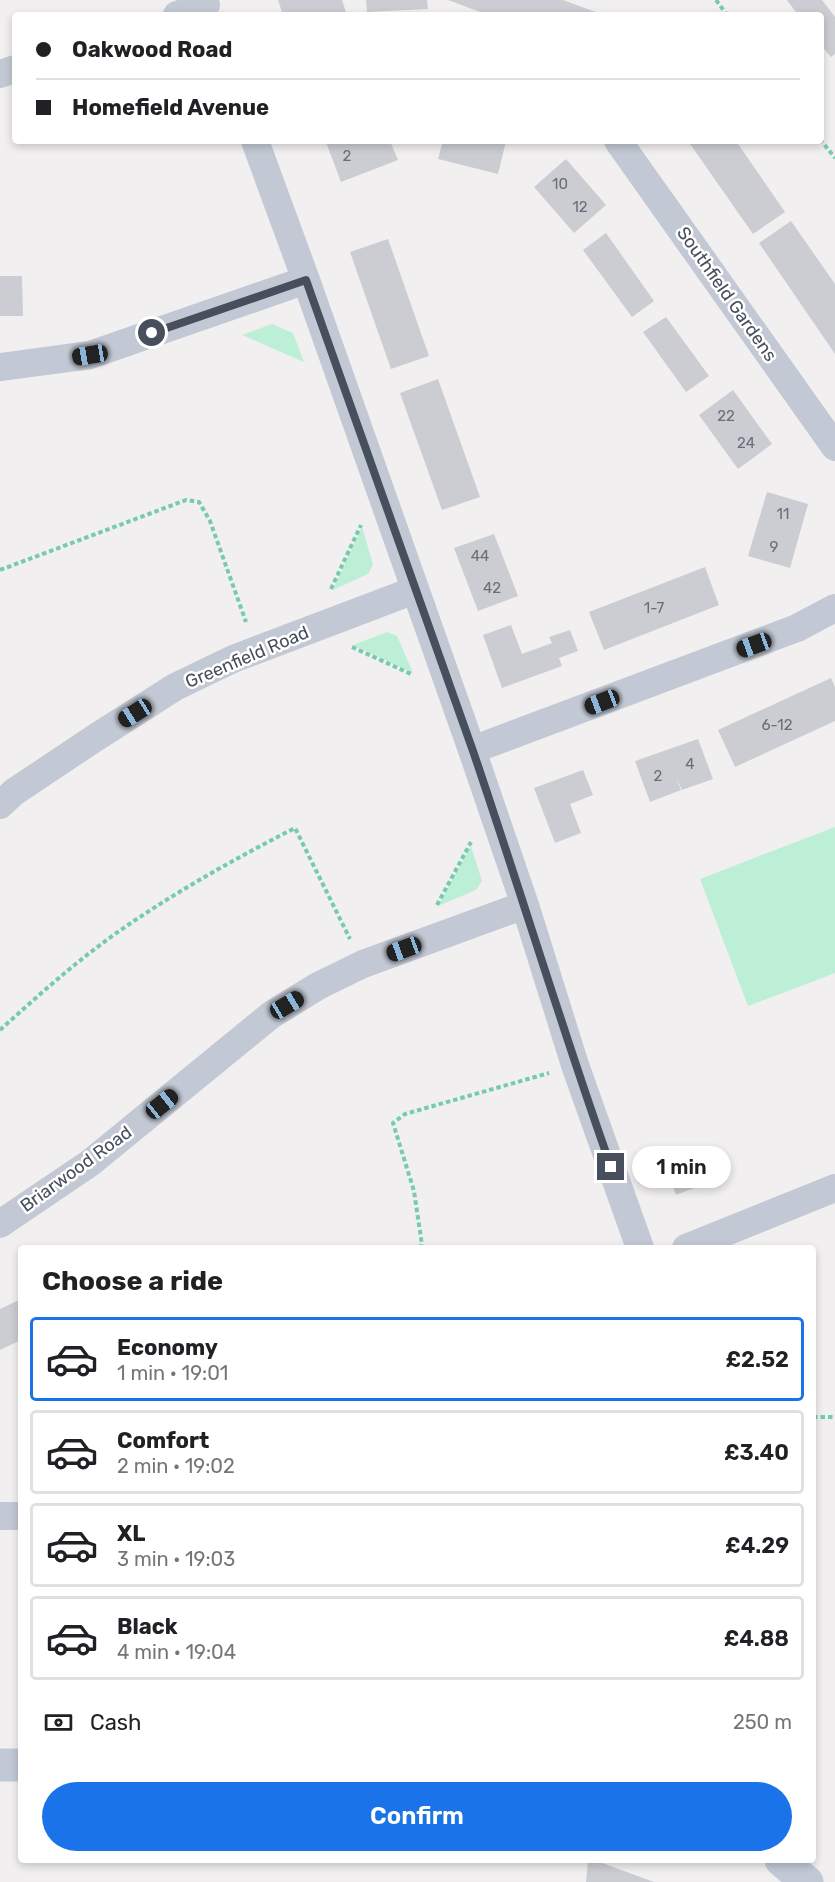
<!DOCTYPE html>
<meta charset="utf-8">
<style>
body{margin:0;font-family:Rubik,sans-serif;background:#f6f6f6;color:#202124;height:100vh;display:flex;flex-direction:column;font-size:22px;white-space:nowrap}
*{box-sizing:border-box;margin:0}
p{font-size:20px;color:#757577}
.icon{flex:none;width:33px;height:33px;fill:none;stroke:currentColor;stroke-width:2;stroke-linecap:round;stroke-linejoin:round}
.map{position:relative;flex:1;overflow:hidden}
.panel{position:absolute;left:18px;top:1245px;width:798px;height:618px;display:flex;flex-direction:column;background:#fff;border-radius:6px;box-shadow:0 3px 9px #0003}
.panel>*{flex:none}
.guide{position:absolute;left:12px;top:12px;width:812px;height:132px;border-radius:6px;box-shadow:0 3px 9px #0003;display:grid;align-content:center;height:132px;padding:0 24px;background:#fff}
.end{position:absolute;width:27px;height:27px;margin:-14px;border:8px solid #474f5c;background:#fff;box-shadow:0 0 0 3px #fff}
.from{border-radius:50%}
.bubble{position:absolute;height:42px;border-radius:21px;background:#fff;box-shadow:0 3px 9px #0003;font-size:20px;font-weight:600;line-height:42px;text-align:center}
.car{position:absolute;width:18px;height:36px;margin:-18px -9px;border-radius:8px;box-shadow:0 0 4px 2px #0007;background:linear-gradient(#222 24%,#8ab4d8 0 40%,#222 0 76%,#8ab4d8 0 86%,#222 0)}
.guide b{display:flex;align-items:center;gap:21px;height:57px;font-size:22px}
.guide b+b{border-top:2px solid #e0e0e0}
.guide i{width:15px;height:15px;background:#202124}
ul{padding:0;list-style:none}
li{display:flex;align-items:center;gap:18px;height:84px;margin:0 12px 9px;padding:0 12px;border:3px solid #e0e0e0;border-radius:6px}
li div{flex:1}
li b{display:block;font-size:22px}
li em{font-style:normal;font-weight:600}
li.on{border-color:#1a73e8}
li>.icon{width:54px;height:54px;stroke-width:1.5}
h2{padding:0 24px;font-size:27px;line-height:72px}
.pay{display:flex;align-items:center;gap:15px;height:66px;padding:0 24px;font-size:22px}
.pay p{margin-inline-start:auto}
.primary-button{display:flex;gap:12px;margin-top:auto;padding:12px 24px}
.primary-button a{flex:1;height:69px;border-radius:36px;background:#1a73e8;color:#fff;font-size:24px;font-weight:600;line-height:69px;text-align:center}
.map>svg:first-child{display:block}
</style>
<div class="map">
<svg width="835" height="1882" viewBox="0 0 835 1882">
<rect width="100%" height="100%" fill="#f1efef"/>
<path fill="#bdefd6" d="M272 324 293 333 304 362 242 335Z
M362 527 373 565 368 574 333 590Z
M387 632 397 636 413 673 353 645Z
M835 827V973L748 1006 700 879Z
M471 846 482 881 476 890 438 906Z"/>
<path fill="#cccdd3" d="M278 0H342L347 15H283Z
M366 0H427L428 9 367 12Z
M448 0H563L604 15H488Z
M787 0H822L835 17V54L831 57 820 44V15H798Z
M328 141H390L398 160 341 182 326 142Z
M443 141H506L498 174 438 159Z
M688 141H736L785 212 753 234Z
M566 159 606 205 574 233 534 187Z
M791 221 835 284V354L759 243Z
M606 233 654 301 632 317 583 250Z
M388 239 429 356 391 369 350 252Z
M0 276H22L23 316H0Z
M666 317 709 376 686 392 643 332Z
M438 379 480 497 442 510 400 393Z
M733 390 772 444 738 469 699 415Z
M767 492 808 504 790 568 748 556Z
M494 534 518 596 478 611 454 548Z
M705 567 719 605 604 650 589 612Z
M511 625 522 654 552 643 549 637 570 630 578 651 559 658 562 666 502 688 483 635Z
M831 678 835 687V721L735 767 718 730Z
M698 739 713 779 682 790 676 777 681 790 650 802 635 761Z
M583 770 593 795 570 804 581 833 555 843 534 788Z
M704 1151 715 1180 676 1195 665 1166Z
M21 1299V1340L0 1350V1309Z
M588 1860H594L654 1882H586Z"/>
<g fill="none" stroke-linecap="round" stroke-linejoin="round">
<path stroke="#75ccac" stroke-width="4" stroke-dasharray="4.5 3" stroke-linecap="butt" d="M716 0 727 15
M820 139 835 158
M0 570 186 500 199 502 210 521 246 622
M331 589 361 525
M352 647 413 675
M437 905 471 842
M0 1030C41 993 82 956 128 925 181 889 238 857 295 828L350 939
M419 1248 422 1245 414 1191 393 1123 405 1114 549 1073
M813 1417H835"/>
<path stroke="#c2c9d4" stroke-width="28" d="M177 15 206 5
M0 74 15 69
M255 141 306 280 472 750 525 905 575 1065 640 1248
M618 141 835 447
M0 367 90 355 306 280
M472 750 797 628 835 608
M0 805 14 792 95 738 175 687 233 659 415 590
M0 1224 90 1163 271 1015 318 986 363 964 525 905
M686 1248 835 1188
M0 1516H21"/>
<path stroke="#c1c9d7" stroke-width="33" d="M0 1765H21
M781 1860 807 1882"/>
</g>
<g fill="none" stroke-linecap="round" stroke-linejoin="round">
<path stroke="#474f5c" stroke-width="8" d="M152 333 306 280C362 437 418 594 473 751 520 889 562 1029 611 1167"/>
</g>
<g text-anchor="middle" stroke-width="5" stroke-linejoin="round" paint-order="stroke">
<g font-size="15" fill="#686e7a">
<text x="347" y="161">2</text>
<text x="560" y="189">10</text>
<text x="580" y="212">12</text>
<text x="726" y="421">22</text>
<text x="746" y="448">24</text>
<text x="783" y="519">11</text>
<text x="774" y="552">9</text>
<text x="480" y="561">44</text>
<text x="492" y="593">42</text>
<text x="654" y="613">1-7</text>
<text x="777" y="730">6-12</text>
<text x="690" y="769">4</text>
<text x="658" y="781">2</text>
</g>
<g font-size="18" fill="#474f5c" stroke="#fff">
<text transform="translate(727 294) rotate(55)" y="6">Southfield Gardens</text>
<text transform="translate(247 657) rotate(-23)" y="6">Greenfield Road</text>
<text transform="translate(76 1169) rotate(-36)" y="6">Briarwood Road</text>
</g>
</g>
</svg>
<i class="end from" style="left:152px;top:333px"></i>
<i class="end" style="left:611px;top:1167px"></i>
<div class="bubble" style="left:632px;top:1146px;width:99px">1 min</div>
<i class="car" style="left:90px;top:355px;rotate:261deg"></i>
<i class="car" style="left:754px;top:645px;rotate:250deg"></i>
<i class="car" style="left:602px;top:702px;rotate:249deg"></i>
<i class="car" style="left:135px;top:713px;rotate:238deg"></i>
<i class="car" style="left:404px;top:949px;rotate:250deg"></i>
<i class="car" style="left:287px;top:1005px;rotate:59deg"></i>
<i class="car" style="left:162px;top:1104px;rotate:51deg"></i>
<div class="guide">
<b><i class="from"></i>Oakwood Road</b>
<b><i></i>Homefield Avenue</b>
</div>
<section class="panel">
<h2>Choose a ride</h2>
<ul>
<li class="on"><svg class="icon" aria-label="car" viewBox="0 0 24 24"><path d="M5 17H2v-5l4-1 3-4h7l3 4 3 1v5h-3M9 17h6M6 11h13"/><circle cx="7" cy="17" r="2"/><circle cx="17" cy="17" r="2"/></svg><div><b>Economy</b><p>1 min · 19:01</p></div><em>£2.52</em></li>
<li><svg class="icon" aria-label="car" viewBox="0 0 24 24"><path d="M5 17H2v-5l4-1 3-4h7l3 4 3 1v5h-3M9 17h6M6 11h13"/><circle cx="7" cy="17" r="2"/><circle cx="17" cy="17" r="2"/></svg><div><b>Comfort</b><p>2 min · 19:02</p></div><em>£3.40</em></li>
<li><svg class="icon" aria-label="car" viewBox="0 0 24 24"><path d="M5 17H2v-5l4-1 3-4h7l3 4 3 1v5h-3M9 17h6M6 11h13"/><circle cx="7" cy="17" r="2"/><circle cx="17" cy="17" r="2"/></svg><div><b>XL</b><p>3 min · 19:03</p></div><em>£4.29</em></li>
<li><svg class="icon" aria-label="car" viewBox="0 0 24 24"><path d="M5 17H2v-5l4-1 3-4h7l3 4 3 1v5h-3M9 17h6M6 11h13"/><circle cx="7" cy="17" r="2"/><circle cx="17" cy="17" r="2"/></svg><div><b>Black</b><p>4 min · 19:04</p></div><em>£4.88</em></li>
</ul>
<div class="pay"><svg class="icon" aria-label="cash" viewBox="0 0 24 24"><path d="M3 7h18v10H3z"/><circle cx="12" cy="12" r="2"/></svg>Cash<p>250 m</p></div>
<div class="primary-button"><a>Confirm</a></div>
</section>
</div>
